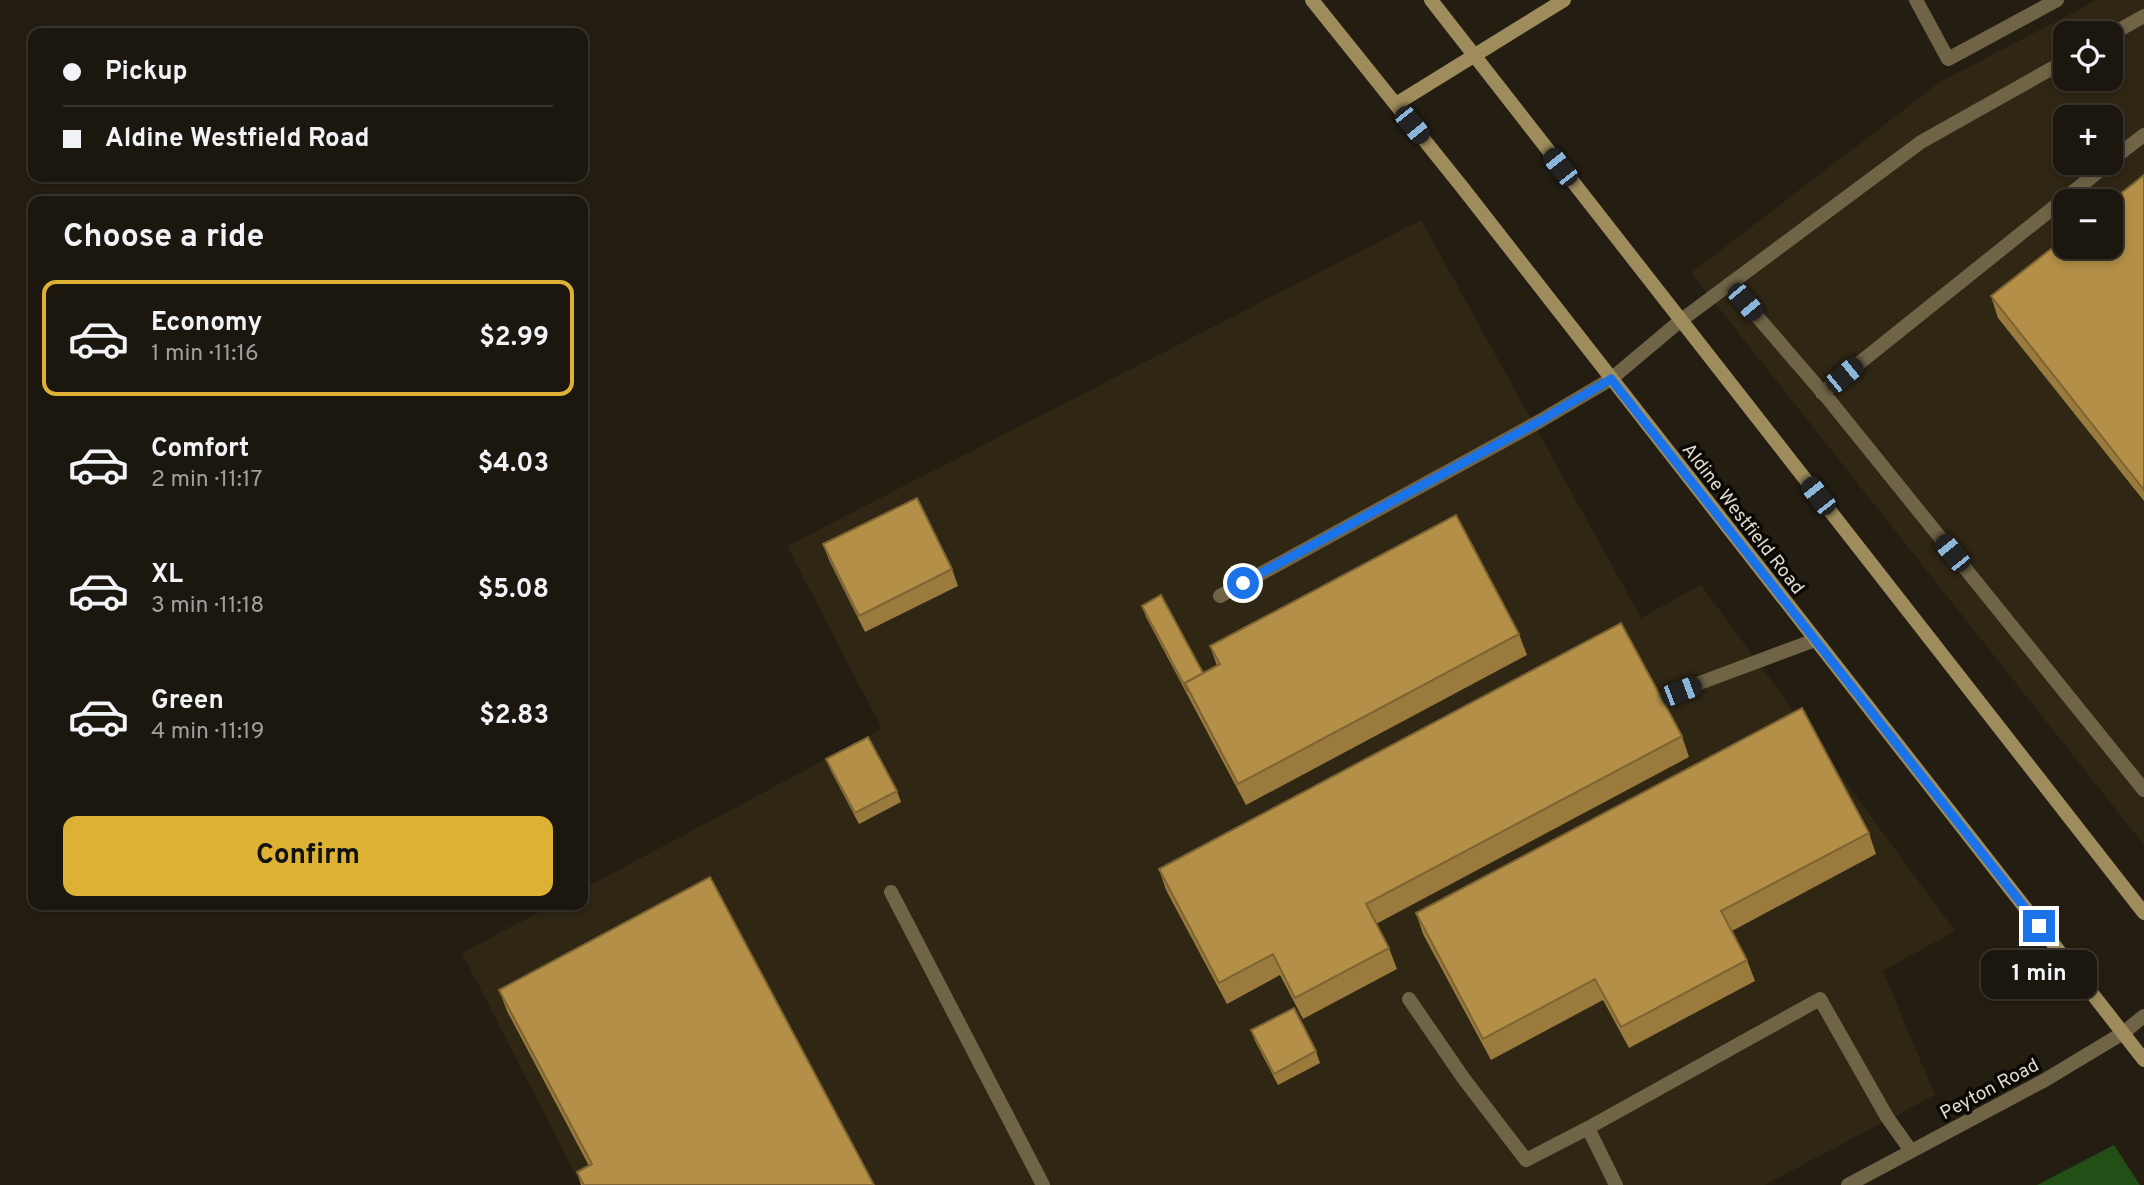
<!DOCTYPE html>
<meta charset="utf-8">
<style>
body{margin:0;font-family:Overpass,sans-serif;background:#241f17;color:#f1f3f6;height:100vh;display:flex;flex-direction:column;font-size:26px;white-space:nowrap}
*{box-sizing:border-box;margin:0}
p{font-size:23px;color:#a09f9e}
.icon{flex:none;width:38px;height:38px;fill:none;stroke:currentColor;stroke-width:2;stroke-linecap:round;stroke-linejoin:round}
.map{position:relative;flex:1;overflow:hidden}
.drawer{position:absolute;left:28px;top:196px;width:560px;height:714px;display:flex;flex-direction:column;background:#1b160e;border-radius:14px;box-shadow:0 4px 10px #0003,0 0 0 2px #39352e}
.drawer>*{flex:none}
.hud{position:absolute;left:28px;top:28px;width:560px;height:154px;border-radius:14px;box-shadow:0 4px 10px #0003,0 0 0 2px #39352e;display:grid;align-content:center;height:154px;padding:0 35px;background:#1b160e}
.buttons{position:absolute;left:2053px;top:21px;display:grid;gap:14px}
.buttons a{display:grid;place-items:center;width:70px;height:70px;border-radius:14px;background:#1b160e;box-shadow:0 4px 10px #0003,0 0 0 2px #39352e;font-size:35px}
.end{position:absolute;width:32px;height:32px;margin:-16px;border:9px solid #1a73e8;background:#fff;box-shadow:0 0 0 4px #fff}
.from{border-radius:50%}
.bubble{position:absolute;height:49px;border-radius:14px;background:#1b160e;box-shadow:0 4px 10px #0003,0 0 0 2px #39352e;font-size:23px;font-weight:700;line-height:49px;text-align:center}
.car{position:absolute;width:21px;height:42px;margin:-21px -10px;border-radius:9px;box-shadow:0 0 5px 2px #0007;background:linear-gradient(#222 24%,#8ab4d8 0 40%,#222 0 76%,#8ab4d8 0 86%,#222 0)}
.hud b{display:flex;align-items:center;gap:24px;height:66px;font-size:26px}
.hud b+b{border-top:2px solid #39352e}
.hud i{width:18px;height:18px;background:#f1f3f6}
ul{padding:0;list-style:none}
li{display:flex;align-items:center;gap:21px;height:116px;margin:0 14px 10px;padding:0 21px;border:4px solid transparent;border-radius:14px}
li div{flex:1}
li b{display:block;font-size:26px}
li em{font-style:normal;font-weight:700}
li.on{border-color:#ddb133}
li>.icon{width:63px;height:63px;stroke-width:1.5}
h2{padding:0 35px;font-size:32px;line-height:84px}
.primary-button{display:flex;gap:14px;margin-top:auto;padding:14px 35px}
.primary-button a{flex:1;height:80px;border-radius:14px;background:#ddb133;color:#111;font-size:28px;font-weight:700;line-height:80px;text-align:center}
.map>svg:first-child{display:block}
</style>
<div class="map">
<svg width="2144" height="1185" viewBox="0 0 2144 1185">
<rect width="100%" height="100%" fill="#241e12"/>
<path fill="#2f2614" fill-rule="evenodd" d="M2097 0H2144V845L1691 273 1940 82ZM2065 33H2110V79H2065ZM2065 117H2110V163H2065ZM2065 201H2110V247H2065Z
M1421 220 1641 618 1701 585 1955 931 1883 971 1935 1095 1765 1185H581L462 953 552 905H583V889L882 729 787 546Z"/>
<path fill="#214f15" d="M2114 1145 2140 1185H2037Z"/>
<g fill="none" stroke-linecap="round" stroke-linejoin="round">
<path stroke="#706447" stroke-width="14" d="M1916 0 1948 59 2057 0
M2110 35 2144 16
M2110 161 2144 135
M1729 284 1830 401 2144 790
M1822 393 2109 163
M1220 596 1540 421 1611 379 1680 321 1921 142 2065 61
M1681 690 1815 640
M891 892 1043 1185
M1409 999 1464 1079 1526 1160 1588 1128
M1616 1185 1588 1128 1820 999 1887 1117 1911 1151"/>
<path stroke="#706447" stroke-width="14" d="M1848 1185 2045 1080 2123 1033 2144 1016"/>
<path stroke="#9f8c5d" stroke-width="14" d="M1312 0 1462 187 2144 1060
M1431 0 2144 913
M1396 104 1564 0"/>
</g>
<path fill="#9a7b3d" d="M2144 175V501L1998 318 1991 296Z
M823 544 952 569 958 586 865 632 829 560Z
M1142 606 1203 673 1217 666 1210 646 1519 634 1527 655 1246 805 1146 617Z
M1682 736 1689 757 1376 924 1389 948 1397 969 1303 1019 1280 975 1227 1004 1166 890 1159 869Z
M826 759 897 791 901 802 859 824 831 771Z
M1869 833 1876 854 1732 931 1747 960 1755 981 1629 1048 1603 1000 1491 1060 1423 934 1416 913Z
M499 990 874 1185H581L577 1172 589 1166 507 1011Z
M1251 1030 1316 1051 1320 1063 1278 1085 1255 1041Z"/>
<path fill="#b38f47" stroke="#7d6432" stroke-width="2" d="M2144 175V490L1991 296 2065 238V247H2110V202Z
M917 498 952 569 859 616 823 544Z
M1456 515 1519 634 1238 784 1185 683 1220 664 1210 646Z
M1161 595 1203 673 1185 683 1188 692 1142 606Z
M1621 623 1682 736 1366 904 1389 948 1295 998 1273 954 1219 983 1159 869Z
M1802 708 1869 833 1721 911 1747 960 1621 1027 1595 979 1483 1039 1416 913Z
M868 737 897 791 855 813 826 759Z
M710 877 874 1185H584L577 1172 592 1164 499 990Z
M1294 1008 1316 1051 1274 1074 1251 1030Z"/>
<g fill="none" stroke-linecap="round" stroke-linejoin="round">
<path stroke="#1a73e8" stroke-width="9" d="M1243 583 1540 421 1611 379 2039 926"/>
</g>
<g text-anchor="middle" stroke-width="7" stroke-linejoin="round" paint-order="stroke">
<g font-size="19" fill="#dedad2" stroke="#0b0804">
<text transform="translate(1744 518) rotate(52)" y="7">Aldine Westfield Road</text>
<text transform="translate(1989 1088) rotate(-28)" y="7">Peyton Road</text>
</g>
</g>
</svg>
<div class="buttons">
<a><svg class="icon" aria-label="locate" viewBox="0 0 24 24"><circle cx="12" cy="12" r="6"/><path d="M12 2v4M12 18v4M2 12h4M18 12h4"/></svg></a>
<a>+</a>
<a>−</a>
</div>
<i class="end from" style="left:1243px;top:583px"></i>
<i class="end" style="left:2039px;top:926px"></i>
<div class="bubble" style="left:1981px;top:950px;width:116px">1 min</div>
<i class="car" style="left:1412px;top:125px;rotate:141deg"></i>
<i class="car" style="left:1560px;top:167px;rotate:322deg"></i>
<i class="car" style="left:1745px;top:302px;rotate:140deg"></i>
<i class="car" style="left:1844px;top:375px;rotate:51deg"></i>
<i class="car" style="left:1818px;top:496px;rotate:322deg"></i>
<i class="car" style="left:1952px;top:553px;rotate:321deg"></i>
<i class="car" style="left:1681px;top:691px;rotate:69deg"></i>
<div class="hud">
<b><i class="from"></i>Pickup</b>
<b><i></i>Aldine Westfield Road</b>
</div>
<section class="drawer">
<h2>Choose a ride</h2>
<ul>
<li class="on"><svg class="icon" aria-label="car" viewBox="0 0 24 24"><path d="M5 17H2v-5l4-1 3-4h7l3 4 3 1v5h-3M9 17h6M6 11h13"/><circle cx="7" cy="17" r="2"/><circle cx="17" cy="17" r="2"/></svg><div><b>Economy</b><p>1 min · 11:16</p></div><em>$2.99</em></li>
<li><svg class="icon" aria-label="car" viewBox="0 0 24 24"><path d="M5 17H2v-5l4-1 3-4h7l3 4 3 1v5h-3M9 17h6M6 11h13"/><circle cx="7" cy="17" r="2"/><circle cx="17" cy="17" r="2"/></svg><div><b>Comfort</b><p>2 min · 11:17</p></div><em>$4.03</em></li>
<li><svg class="icon" aria-label="car" viewBox="0 0 24 24"><path d="M5 17H2v-5l4-1 3-4h7l3 4 3 1v5h-3M9 17h6M6 11h13"/><circle cx="7" cy="17" r="2"/><circle cx="17" cy="17" r="2"/></svg><div><b>XL</b><p>3 min · 11:18</p></div><em>$5.08</em></li>
<li><svg class="icon" aria-label="car" viewBox="0 0 24 24"><path d="M5 17H2v-5l4-1 3-4h7l3 4 3 1v5h-3M9 17h6M6 11h13"/><circle cx="7" cy="17" r="2"/><circle cx="17" cy="17" r="2"/></svg><div><b>Green</b><p>4 min · 11:19</p></div><em>$2.83</em></li>
</ul>
<div class="primary-button"><a>Confirm</a></div>
</section>
</div>
